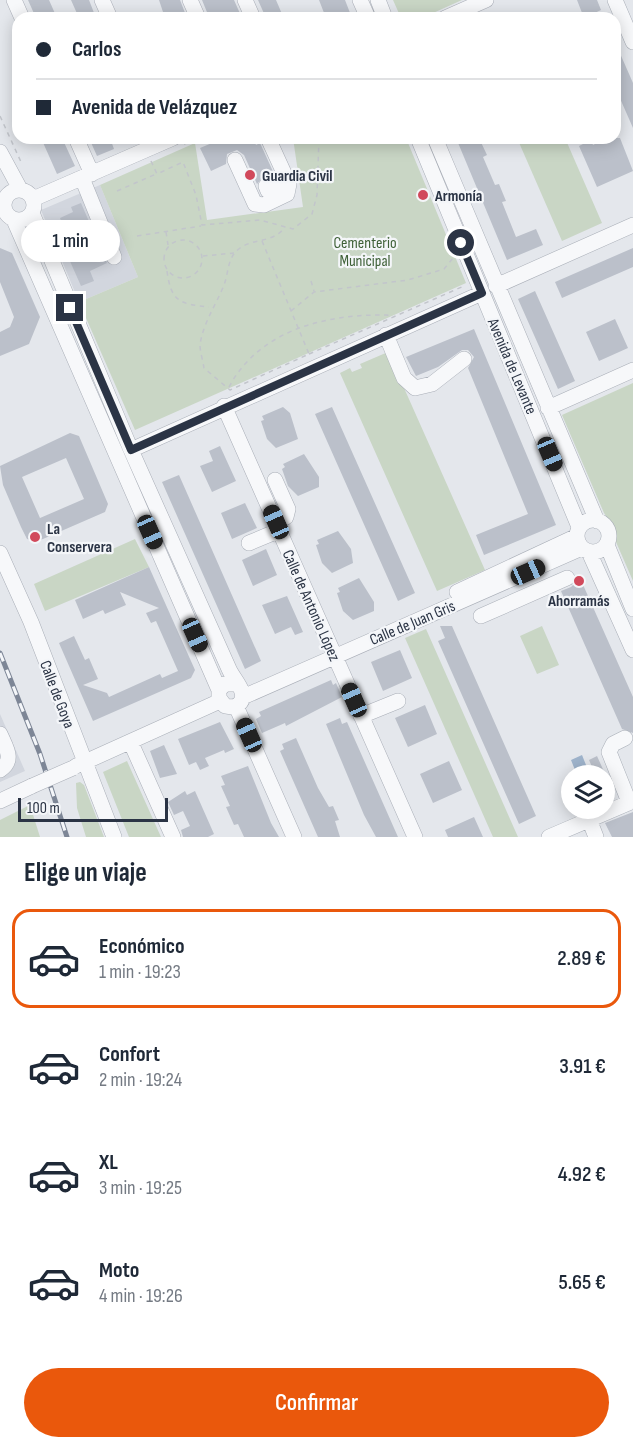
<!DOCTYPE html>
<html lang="es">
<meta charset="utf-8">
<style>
body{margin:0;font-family:"Sofia Sans Condensed",sans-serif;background:#f6f6f7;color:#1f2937;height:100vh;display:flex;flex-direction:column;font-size:22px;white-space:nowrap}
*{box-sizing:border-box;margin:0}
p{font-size:20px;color:#747a83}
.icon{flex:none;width:33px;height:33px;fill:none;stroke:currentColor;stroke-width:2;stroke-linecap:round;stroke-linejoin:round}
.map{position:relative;height:837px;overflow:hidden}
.side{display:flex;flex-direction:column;background:#fff;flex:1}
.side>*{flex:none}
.top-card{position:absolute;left:12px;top:12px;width:609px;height:132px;border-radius:18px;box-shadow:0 3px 15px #0003;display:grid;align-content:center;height:132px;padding:0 24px;background:#fff}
.controls{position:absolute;left:561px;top:765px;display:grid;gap:12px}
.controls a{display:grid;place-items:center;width:54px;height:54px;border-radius:50%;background:#fff;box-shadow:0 3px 15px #0003;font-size:30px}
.scale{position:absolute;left:18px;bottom:15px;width:150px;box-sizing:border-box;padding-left:6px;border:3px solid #2b3445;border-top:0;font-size:16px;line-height:21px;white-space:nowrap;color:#2b3445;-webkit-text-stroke:4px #f4f6f9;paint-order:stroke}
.end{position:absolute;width:27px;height:27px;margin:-14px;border:8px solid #2b3445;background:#fff;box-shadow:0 0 0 3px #fff}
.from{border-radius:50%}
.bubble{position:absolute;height:42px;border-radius:21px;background:#fff;box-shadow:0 3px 15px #0003;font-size:20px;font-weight:600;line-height:42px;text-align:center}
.car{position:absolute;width:18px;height:36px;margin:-18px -9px;border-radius:8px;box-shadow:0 0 4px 2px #0007;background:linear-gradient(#222 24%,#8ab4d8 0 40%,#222 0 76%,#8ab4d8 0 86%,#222 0)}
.top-card b{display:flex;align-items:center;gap:21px;height:57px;font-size:22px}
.top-card b+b{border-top:2px solid #e0e1e3}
.top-card i{width:15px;height:15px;background:#1f2937}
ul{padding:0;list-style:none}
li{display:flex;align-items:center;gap:18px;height:99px;margin:0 12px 9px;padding:0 12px;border:3px solid transparent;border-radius:18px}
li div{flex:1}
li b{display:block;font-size:22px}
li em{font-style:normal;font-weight:600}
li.on{border-color:#ea580c}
li>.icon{width:54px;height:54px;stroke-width:1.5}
h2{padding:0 24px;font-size:27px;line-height:72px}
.primary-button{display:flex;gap:12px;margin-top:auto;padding:12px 24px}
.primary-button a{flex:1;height:69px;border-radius:36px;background:#ea580c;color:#fff;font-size:24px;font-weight:600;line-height:69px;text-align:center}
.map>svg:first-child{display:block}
</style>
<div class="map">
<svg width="633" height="837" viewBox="0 0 633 837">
<rect width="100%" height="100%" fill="#e4e7ec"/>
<path fill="#d2d6de" d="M100 185 138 277 79 302 41 210Z
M0 714 25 771 0 782Z"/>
<path fill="#c9d6c5" d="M393 0H462L422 18H401Z
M293 138H406L466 283 135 430 79 302 138 277 100 185 195 143 207 220 303 207Z
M517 138H565L602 223 562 241Z
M388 352 485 570 437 591 340 373 350 368 352 372 362 368 360 364Z
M633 383V581L616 542 615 529 604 513 562 415Z
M135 539 149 567 45 611 34 584Z
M542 626 559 665 537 674 520 636Z
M426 629 518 837H493L405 638Z
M127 761 161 837H129L103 772Z
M80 782 84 785 104 837H86L77 808 76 783Z
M30 805 40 837H0V820Z"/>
<path fill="#9fb4cc" d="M582 755 590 775H591H577L571 760Z"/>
<path fill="#bbc0ca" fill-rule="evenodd" d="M28 0H49L57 18H36Z
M71 0H89L96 18H79Z
M159 0H180L187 18H165Z
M202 0H234L242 18H232L230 12 216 18 214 15 209 17Z
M258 0H276L282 14 266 18Z
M319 0H345L352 18H326Z
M577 0H597L601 10 584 18Z
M615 42 633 83V128L615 87Z
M41 138H62L75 166 57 174Z
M89 138H110L114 149 97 156Z
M224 138H253L256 145 260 143 276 178 263 177 257 184 244 155 237 150 227 154 226 164 211 171 200 148Z
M456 138H479L487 155 483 157 495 185 499 184 506 201 502 202 516 237 536 229 543 245 507 260Z
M607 138H620L633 171 597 187 579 146 591 140 593 145Z
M81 203 107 263 90 271 94 281 81 286 57 232 64 229 60 218 73 212 71 207Z
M0 248 12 253 40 317 29 344 0 356V332L10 327 14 317 0 282Z
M633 248V267L562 298 555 282Z
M535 291 575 381 558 389 518 299Z
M615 319 628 348 599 361 586 332Z
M474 329 556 525 484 555 476 535 528 514 468 368 474 357 468 350H462L438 367 416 376 406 357Z
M283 407 290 413 298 439 276 448 267 439 261 421 264 420 262 416Z
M332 407 415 593 398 601 315 414Z
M70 433 79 436 108 504 105 512 36 542 27 539 21 527 3 485 0 466ZM66 458 84 499 40 518 22 477Z
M220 446 236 481 212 492 200 466 213 461 209 451Z
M304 454 319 477V487L298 496 288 486 282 469 285 467 283 464Z
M179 475 261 661 245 669 162 482Z
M245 503 257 528 232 539 221 513Z
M338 531 351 549 353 563 332 573 322 563 316 545 319 544 317 540Z
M266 549 277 575 253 586 242 560Z
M149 567 195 670 191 678 93 721 59 643 74 636 85 660 89 658 98 679 83 685 107 693 109 697 160 674 162 678 178 671 156 621 151 623 146 613 159 608 120 592 126 605 105 614 103 610 83 619 75 600Z
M359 578 374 602V611L353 620 343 611 337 593 340 592 338 588Z
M580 578 633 697V733L622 729 561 591 571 587Z
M287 596 303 632 295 635 291 627 275 634 262 605Z
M440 626H452L536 816 519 824 438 641 445 638Z
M400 650 412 678 383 691 371 662Z
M331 680 333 685 336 683 342 697 286 726 285 723 262 733 256 719 261 716 259 712Z
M425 705 437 734 408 747 395 718Z
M340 718 342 724 347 722 398 837H376L364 815 326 724Z
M220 722 234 749 225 753 224 750 205 758 209 766 200 770 196 762 189 765 178 739Z
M296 738 318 788 329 807 333 806 339 820 335 821 340 837H318L280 751 284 749 282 744Z
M164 745 177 774 160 778 150 751Z
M597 756 606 776H596L589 760Z
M449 761 462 790 433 803 420 774Z
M248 766 271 823 279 837H244L238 824 234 825 226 807 230 806 221 786 225 785 221 776Z
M185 791 187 795 195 791 214 834 208 837H183L181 830 190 826 183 811 174 815 168 802Z
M633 812V837H612L605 823Z
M474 817 483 837H448L445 830Z"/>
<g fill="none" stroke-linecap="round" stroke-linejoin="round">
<defs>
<path id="minor" d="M14 0 22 18
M102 0 110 18
M190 0 198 18
M245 0 253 18
M360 0 368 18
M378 0 385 18
M615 0 633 42
M445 18 486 0
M76 138 92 174
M418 138 579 527
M435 138 597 521
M0 152 20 189
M235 160 255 204 264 205 287 194 289 184 268 138
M82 178 114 257
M266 186 268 191 287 185
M4 205a15 15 0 1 1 30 0a15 15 0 1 1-30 0Z
M33 199 173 138
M32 213 131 450 229 669C233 679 250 694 239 704 235 708 230 707 225 706L219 698V690L225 684H237
M14 220 219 690
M496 286 633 225
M386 335 404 378 415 388 432 384 464 359
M224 406 415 837
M548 408 633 370
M131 450 482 293
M275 480 288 509 286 517 276 522
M577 536a16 16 0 1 1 32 0a16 16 0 1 1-32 0Z
M249 543 280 530
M607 545 633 609
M589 552 633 650
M0 553 31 622 114 837
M457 592 577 536
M481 616 567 578
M243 697 582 548
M236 706 294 837
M361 716 398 701
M0 734C6 748 15 760 0 770
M625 738 613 744 609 752 629 802
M131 743 173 837
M76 766 220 701
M0 801 32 786
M589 819 596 837
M549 837 633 801"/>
</defs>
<use href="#minor" stroke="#a9aeb7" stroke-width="16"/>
<path stroke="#c2c5cb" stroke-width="1.5" stroke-dasharray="4.5 4.5" stroke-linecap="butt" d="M0 116 21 162
M184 144 198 138
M151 161 157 174 183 162 196 195 202 225 260 220 293 229 312 214 317 195 319 138
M1 205a18 18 0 1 1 36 0a18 18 0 1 1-36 0Z
M117 191 156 174
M166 232 168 245
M137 236 201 226
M164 259a19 19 0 1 1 38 0a19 19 0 1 1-38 0Z
M262 241 309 354 230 390 204 368C203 361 200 352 200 345 203 323 216 305 224 285 229 272 227 257 240 248 254 238 274 243 285 227
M203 256 234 253
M167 271C171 302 180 304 209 307
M311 281 314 291
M291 311 314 292 408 280 444 269 453 258
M309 354 464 286
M229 387C260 329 327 314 387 315L393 317"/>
<use href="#minor" stroke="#f7f8fa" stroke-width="15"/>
<defs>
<path id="rail" d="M0 653 40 754 67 837"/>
</defs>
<use href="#rail" stroke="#7d8696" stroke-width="5"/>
<use href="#rail" stroke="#f4f6f9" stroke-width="3" stroke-dasharray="9" stroke-linecap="butt"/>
<defs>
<path id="minor-bridge" d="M32 786 73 768"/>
</defs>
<use href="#minor-bridge" stroke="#a9aeb7" stroke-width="16" stroke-linecap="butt"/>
<use href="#minor-bridge" stroke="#f7f8fa" stroke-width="15"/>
</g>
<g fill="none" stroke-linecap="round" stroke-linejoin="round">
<path stroke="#2b3445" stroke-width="8" d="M70 308 131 450 482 293 461 243"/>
</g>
<g fill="#d1495b" stroke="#f4f6f9" stroke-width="2">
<circle cx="250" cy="175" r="6"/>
<circle cx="423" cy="195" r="6"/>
<circle cx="35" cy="537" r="6"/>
<circle cx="579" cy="581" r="6"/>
</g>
<g text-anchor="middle" stroke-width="4.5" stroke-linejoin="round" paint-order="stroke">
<g font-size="16" font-weight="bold" fill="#2b3445" stroke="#f4f6f9" text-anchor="start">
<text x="262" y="181">Guardia Civil</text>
<text x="435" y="201">Armonía</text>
<text x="47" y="534">La<tspan x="47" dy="18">Conservera</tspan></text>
<text x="579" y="606" text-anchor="middle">Ahorramás</text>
</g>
<g font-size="16" fill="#3f6138" stroke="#f4f6f9">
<text x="365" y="248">Cementerio<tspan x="365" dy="18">Municipal</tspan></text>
</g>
<g font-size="16" fill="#2b3445" stroke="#f4f6f9">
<text transform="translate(513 366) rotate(67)" y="6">Avenida de Levante</text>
<text transform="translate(312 605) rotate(66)" y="6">Calle de Antonio López</text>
<text transform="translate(412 622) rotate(-23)" y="6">Calle de Juan Gris</text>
<text transform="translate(58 694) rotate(69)" y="6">Calle de Goya</text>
</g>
</g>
</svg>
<div class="controls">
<a><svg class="icon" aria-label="layers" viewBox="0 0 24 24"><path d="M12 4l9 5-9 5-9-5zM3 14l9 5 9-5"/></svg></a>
</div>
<div class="scale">100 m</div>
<i class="end from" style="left:461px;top:243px"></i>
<i class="end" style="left:70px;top:308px"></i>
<div class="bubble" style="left:21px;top:220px;width:99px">1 min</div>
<i class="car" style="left:550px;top:454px;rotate:157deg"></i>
<i class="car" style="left:276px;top:522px;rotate:336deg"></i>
<i class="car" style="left:150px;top:532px;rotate:156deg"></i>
<i class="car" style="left:528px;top:572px;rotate:66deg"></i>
<i class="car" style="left:195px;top:635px;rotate:156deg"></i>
<i class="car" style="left:354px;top:700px;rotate:336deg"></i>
<i class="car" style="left:249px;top:735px;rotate:336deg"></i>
<div class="top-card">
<b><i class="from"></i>Carlos</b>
<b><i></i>Avenida de Velázquez</b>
</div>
</div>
<section class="side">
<h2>Elige un viaje</h2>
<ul>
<li class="on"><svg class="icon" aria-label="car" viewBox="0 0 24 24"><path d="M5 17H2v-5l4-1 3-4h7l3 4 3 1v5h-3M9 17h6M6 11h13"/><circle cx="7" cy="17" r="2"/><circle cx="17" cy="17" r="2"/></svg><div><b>Económico</b><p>1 min · 19:23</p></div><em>2.89 €</em></li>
<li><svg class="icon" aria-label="car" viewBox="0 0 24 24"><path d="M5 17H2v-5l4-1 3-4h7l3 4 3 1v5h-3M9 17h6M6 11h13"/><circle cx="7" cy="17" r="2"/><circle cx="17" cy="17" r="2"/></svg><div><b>Confort</b><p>2 min · 19:24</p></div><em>3.91 €</em></li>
<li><svg class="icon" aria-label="car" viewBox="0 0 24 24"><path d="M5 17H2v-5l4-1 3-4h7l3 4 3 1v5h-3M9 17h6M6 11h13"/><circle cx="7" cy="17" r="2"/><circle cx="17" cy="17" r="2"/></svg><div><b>XL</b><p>3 min · 19:25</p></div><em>4.92 €</em></li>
<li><svg class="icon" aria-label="car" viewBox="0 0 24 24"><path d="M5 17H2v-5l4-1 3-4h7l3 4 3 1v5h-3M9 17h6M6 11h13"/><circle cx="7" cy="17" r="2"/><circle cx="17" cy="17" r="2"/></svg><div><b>Moto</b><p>4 min · 19:26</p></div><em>5.65 €</em></li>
</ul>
<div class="primary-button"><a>Confirmar</a></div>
</section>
